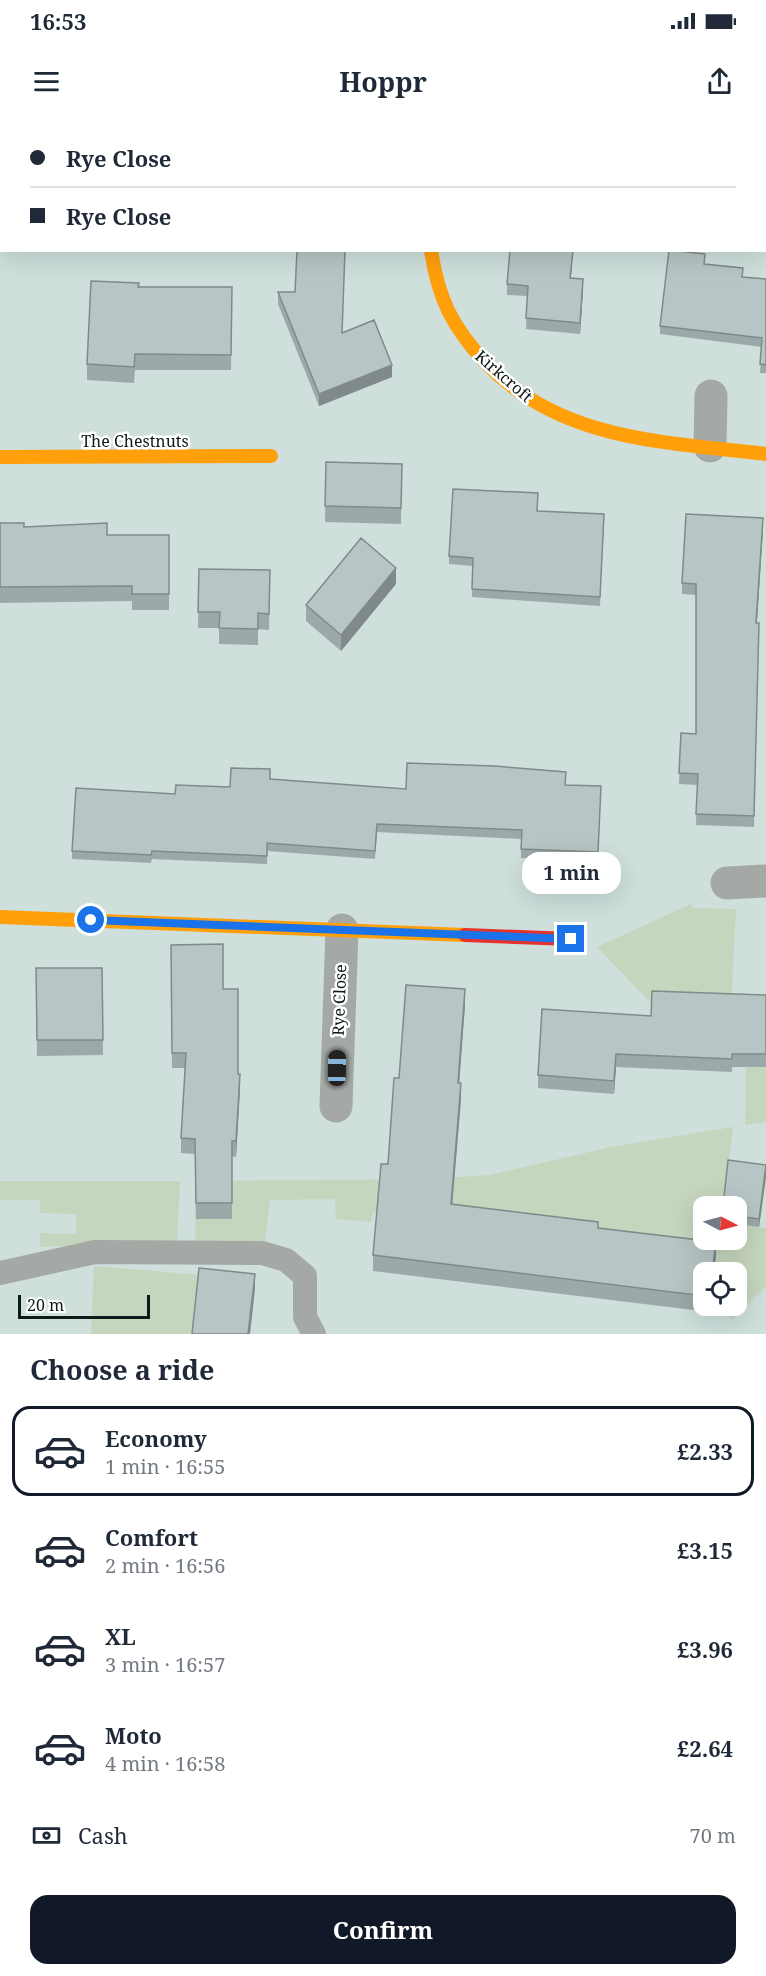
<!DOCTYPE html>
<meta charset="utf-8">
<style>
body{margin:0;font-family:"Noto Serif",serif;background:#f6f6f7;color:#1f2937;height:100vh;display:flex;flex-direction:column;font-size:22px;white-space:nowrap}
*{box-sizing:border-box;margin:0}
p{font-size:20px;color:#747a83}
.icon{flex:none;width:33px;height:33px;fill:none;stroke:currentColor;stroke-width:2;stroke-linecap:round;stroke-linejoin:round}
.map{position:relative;height:1214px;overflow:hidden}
.details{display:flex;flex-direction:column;background:#fff;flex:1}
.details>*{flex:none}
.hud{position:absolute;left:0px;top:0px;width:766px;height:132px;box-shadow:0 6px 24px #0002;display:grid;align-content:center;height:132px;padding:0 30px;background:#fff}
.needle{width:39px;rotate:96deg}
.fabs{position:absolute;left:693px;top:1076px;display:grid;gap:12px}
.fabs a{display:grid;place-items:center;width:54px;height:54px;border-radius:12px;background:#fff;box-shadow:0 6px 24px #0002;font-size:30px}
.scale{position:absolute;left:18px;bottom:15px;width:132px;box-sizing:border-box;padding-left:6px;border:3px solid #0f1b19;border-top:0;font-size:16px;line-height:21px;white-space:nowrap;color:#0f1b19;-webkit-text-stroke:4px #fff;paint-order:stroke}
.end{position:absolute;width:27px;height:27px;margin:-14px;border:8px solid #1a73e8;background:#fff;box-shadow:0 0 0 3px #fff}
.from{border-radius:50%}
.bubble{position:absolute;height:42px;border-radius:18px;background:#fff;box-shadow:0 6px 24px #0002;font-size:20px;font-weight:700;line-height:42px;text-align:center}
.car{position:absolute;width:18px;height:36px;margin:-18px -9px;border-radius:8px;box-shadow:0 0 4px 2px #0007;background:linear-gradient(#222 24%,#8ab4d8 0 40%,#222 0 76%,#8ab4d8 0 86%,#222 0)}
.hud b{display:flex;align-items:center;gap:21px;height:57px;font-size:22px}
.hud b+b{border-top:2px solid #e0e1e3}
.hud i{width:15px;height:15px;background:#1f2937}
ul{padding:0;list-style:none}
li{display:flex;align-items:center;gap:18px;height:90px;margin:0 12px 9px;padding:0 18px;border:3px solid transparent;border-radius:18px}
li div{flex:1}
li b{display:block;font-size:22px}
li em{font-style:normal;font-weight:700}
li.current{border-color:#111827}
li>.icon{width:54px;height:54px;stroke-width:1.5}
h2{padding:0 30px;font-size:27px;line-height:72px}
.pay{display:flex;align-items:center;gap:15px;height:66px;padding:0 30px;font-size:22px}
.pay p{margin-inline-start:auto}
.button{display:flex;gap:12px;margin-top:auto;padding:12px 30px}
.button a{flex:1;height:69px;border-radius:18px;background:#111827;color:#fff;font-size:24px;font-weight:700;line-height:69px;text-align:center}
.status{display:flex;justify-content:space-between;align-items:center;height:42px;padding:0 30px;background:#fff;direction:ltr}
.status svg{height:16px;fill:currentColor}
header{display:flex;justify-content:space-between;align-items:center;height:78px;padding:0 30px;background:#fff;font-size:27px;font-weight:700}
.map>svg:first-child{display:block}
</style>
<div class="status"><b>16:53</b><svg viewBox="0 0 49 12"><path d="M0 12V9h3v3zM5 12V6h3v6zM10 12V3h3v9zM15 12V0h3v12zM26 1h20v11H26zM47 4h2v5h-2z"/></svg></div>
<header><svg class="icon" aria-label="menu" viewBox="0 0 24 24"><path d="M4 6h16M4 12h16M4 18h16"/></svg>Hoppr<svg class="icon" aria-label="share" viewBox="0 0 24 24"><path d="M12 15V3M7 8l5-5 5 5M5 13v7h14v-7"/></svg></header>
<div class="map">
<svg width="766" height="1214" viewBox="0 0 766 1214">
<rect width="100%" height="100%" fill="#cedfdc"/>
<path fill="#c6d5bd" d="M691 784 692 788 736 789 731 888 652 884 597 827Z
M746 932 752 947H766V1002L745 1005Z
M733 1007 724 1086H704V1119H736L737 1104 766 1108V1166L732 1200 721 1185H736V1152H714L715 1137 484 1105 373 1093 371 1102 336 1099 335 1079 270 1080 265 1122H195L196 1061 431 1059 490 1055 611 1027Z
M0 1061H180L177 1121 40 1127V1113L76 1114V1094L40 1093V1080H0Z
M94 1146 201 1155 194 1214H91Z"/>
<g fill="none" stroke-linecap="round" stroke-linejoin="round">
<path stroke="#a4a9a6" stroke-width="24" d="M0 1153 95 1132 262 1133 286 1140 305 1156V1197L314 1214"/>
<path stroke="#a4a9a6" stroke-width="33" d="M432 2V0
M710 326 711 276
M727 763 766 761
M336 986 342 810"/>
<path stroke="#ff9f0a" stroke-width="14" d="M431 130C438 178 452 207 486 243 560 321 666 322 766 334
M0 337 271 336
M0 797 465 815"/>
<path stroke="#e5322d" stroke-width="14" d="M465 815 571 819"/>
</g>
<path fill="#9da9a9" d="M108 0H341V2H124Z
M573 130 571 158 583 170 580 214 526 209 527 176 507 175V164Z
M705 144 743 157 766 159V253H760L762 227 660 214V206Z
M139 167H232L231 250H135L134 263 87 260V244Z
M278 172H295L392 257 319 286 278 184Z
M326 342 402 344 401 404 325 402Z
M538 391 604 403 600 486 472 477V446L449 444V436Z
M0 403 24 407 107 415H169V490H132V481L0 483Z
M763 409 757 503 754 707 696 705 697 665 679 664 681 613 696 614V475L682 474V463Z
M199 449 270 450 269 510 258 509V525L219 524V508H198Z
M396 464 341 531 306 501V485Z
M270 659 406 669 565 665 601 666 598 741 521 738V719L377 712 375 739 267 731V744L152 739 151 743 72 739V731L175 674 230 667Z
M171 825 223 869 240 969 236 1037 232 1036V1099H196L195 1034 181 1033V1018L185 948H172Z
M36 848H102L103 935 37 936Z
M766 875V947H732V952L616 947 614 974 538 968V955L651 896Z
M465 885 459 963 461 979 452 1085 598 1108 716 1137 704 1152V1185H711L710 1192 373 1151V1135L388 1044 399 958Z
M766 1045V1057L759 1107 736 1104V1086Z"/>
<path fill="#808a8a" d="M573 130 570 168V158Z
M583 159V170L580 214V203Z
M392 245V257L319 286V274Z
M763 398V409L756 514V503Z
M396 448V464L341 531V515Z
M465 869V885L458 979V963Z
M616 934V947L614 974V961Z
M240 954V969L236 1037V1021Z
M461 963V979L451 1100V1084Z
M766 1048V1057L759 1107V1099Z
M716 1122V1137L714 1152H712Z
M255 1154V1169L250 1214H248Z"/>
<path fill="#b7c5c5" stroke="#808a8a" stroke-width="1.5" d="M188 0H339V2H207Z
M503 0H556V2H503Z
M297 130H345L342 213 374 200 392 245 319 274 278 172H295Z
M510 130H573L570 158 583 159 580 203 526 198 528 166 507 164Z
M669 130 705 134 704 144 743 148 742 157 766 159V245L760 244 762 218 660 206Z
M91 161 139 163 138 167H232L231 235 135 234 134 247 87 244Z
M326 342 402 344 401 388 325 386Z
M453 369 538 373 537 391 604 394 600 477 472 469 473 438 449 436Z
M686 394 763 398 756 503H759L754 696 696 694 698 654 679 653 681 613 696 614V464L682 463Z
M0 403H24V407L107 403V415H169V474H132V466L0 467Z
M361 418 396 448 341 515 306 485Z
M199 449 270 450 269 494 258 493V509L219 508 220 492H198Z
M407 643 494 646 566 652 565 665 601 666 598 732 521 729 522 710 377 704 375 731 267 723V736L152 731 151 735 72 731 76 668 175 674 176 665 230 667 231 648 270 649V659L406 669Z
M223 824V869H238V954H240L236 1021H232V1083H196L195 1019 181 1018 186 933H172L171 825Z
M36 848H102L103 920H37Z
M406 865 465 869 458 963H461L451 1084 598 1102V1108L716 1122 712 1152H704V1176L373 1135 381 1044H388L394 958H399Z
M652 871 766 875V934H732V939L616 934 614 961 538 955 542 889 651 896Z
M728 1040 766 1045 759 1099 736 1096V1086H723Z
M199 1148 255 1154 248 1214H192Z"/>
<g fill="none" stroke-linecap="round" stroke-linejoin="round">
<path stroke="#1a73e8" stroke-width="8" d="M91 800 571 819"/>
</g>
<g text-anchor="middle" stroke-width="5" stroke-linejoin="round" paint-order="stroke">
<g font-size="16" fill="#0f1b19" stroke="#fff">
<text transform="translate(504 256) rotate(41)" y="6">Kirkcroft</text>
<text x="135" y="327">The Chestnuts</text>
<text transform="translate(339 880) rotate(-88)" y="6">Rye Close</text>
</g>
</g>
</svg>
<div class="fabs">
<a><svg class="needle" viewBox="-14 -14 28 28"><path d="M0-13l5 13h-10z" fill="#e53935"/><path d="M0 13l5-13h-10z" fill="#747a83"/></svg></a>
<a><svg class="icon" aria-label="locate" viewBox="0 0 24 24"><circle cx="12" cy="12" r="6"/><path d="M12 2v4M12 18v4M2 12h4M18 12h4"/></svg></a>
</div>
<div class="scale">20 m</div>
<i class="end from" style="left:91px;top:800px"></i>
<i class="end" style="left:571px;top:819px"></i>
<div class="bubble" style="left:522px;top:732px;width:99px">1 min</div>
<i class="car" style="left:337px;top:948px;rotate:1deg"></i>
<div class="hud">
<b><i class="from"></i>Rye Close</b>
<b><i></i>Rye Close</b>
</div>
</div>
<section class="details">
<h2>Choose a ride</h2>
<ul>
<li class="current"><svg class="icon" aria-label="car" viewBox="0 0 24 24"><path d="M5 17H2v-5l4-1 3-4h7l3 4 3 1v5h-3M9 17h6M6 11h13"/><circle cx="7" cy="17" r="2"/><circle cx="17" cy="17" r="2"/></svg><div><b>Economy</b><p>1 min · 16:55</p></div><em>£2.33</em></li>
<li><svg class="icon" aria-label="car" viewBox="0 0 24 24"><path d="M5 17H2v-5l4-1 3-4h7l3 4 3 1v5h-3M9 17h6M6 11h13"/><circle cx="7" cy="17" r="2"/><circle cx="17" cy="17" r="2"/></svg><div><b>Comfort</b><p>2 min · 16:56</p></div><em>£3.15</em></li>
<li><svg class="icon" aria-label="car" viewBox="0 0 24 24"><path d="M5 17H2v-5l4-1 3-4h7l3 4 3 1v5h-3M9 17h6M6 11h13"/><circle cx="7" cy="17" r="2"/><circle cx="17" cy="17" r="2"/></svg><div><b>XL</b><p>3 min · 16:57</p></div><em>£3.96</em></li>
<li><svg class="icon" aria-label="car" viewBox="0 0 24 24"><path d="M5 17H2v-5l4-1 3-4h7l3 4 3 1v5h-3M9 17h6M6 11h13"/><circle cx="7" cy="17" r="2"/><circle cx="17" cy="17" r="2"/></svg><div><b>Moto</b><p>4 min · 16:58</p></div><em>£2.64</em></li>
</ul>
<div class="pay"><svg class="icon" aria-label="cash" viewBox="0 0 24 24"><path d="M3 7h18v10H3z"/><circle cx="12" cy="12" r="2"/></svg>Cash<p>70 m</p></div>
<div class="button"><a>Confirm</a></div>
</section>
